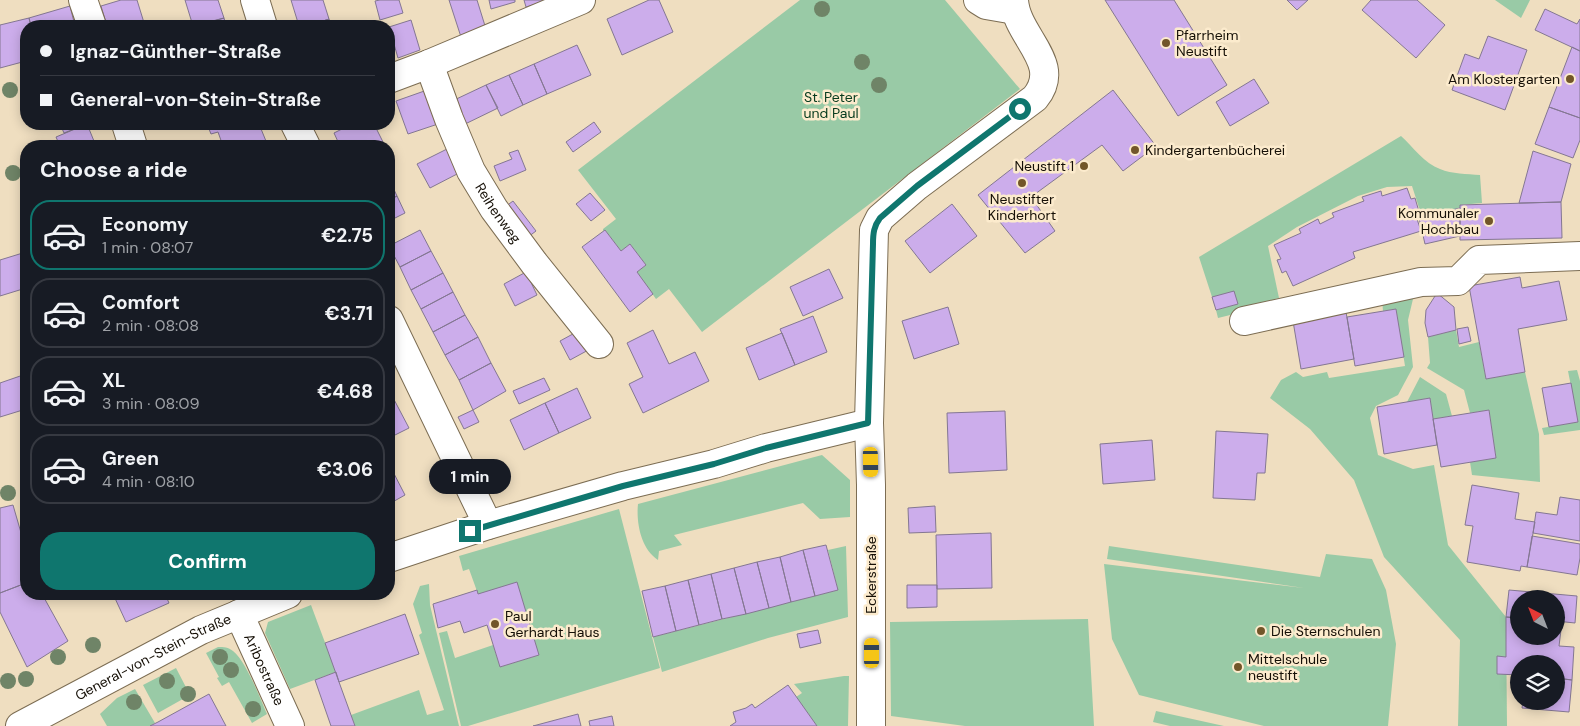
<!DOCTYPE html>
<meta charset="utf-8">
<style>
body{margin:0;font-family:"DM Sans",sans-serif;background:#242831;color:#f1f3f6;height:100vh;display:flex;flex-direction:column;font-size:19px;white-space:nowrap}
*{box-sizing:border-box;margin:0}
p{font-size:16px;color:#9ea1a6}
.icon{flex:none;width:28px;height:28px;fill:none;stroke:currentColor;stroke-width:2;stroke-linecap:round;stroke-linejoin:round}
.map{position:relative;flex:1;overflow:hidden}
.details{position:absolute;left:20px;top:140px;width:375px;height:460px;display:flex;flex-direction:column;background:#171b24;border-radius:20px;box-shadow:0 2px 12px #0003}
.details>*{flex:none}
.top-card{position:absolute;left:20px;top:20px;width:375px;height:110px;border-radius:20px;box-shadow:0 2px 12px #0003;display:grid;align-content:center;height:110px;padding:0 20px;background:#171b24}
.needle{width:32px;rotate:318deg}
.buttons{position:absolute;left:1510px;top:590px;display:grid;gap:10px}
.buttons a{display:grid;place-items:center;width:55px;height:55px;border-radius:50%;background:#171b24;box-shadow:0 2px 12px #0003;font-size:25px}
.end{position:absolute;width:22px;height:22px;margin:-11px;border:6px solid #0f766e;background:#fff;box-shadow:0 0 0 2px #fff}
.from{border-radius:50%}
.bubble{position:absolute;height:35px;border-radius:18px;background:#171b24;box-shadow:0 2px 12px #0003;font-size:16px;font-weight:700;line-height:35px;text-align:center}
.car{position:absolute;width:15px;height:30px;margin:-15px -8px;border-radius:6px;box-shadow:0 0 4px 1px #0007;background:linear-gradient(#f5c518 24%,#345 0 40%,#f5c518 0 76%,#345 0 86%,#f5c518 0)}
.top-card b{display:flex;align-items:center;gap:18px;height:48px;font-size:19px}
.top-card b+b{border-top:1px solid #363941}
.top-card i{width:12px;height:12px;background:#f1f3f6}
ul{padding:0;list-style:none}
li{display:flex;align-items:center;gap:15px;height:70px;margin:0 10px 8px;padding:0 10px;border:2px solid #363941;border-radius:20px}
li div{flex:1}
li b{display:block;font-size:19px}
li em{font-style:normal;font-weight:700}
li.active{border-color:#0f766e}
li>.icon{width:45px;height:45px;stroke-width:1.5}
h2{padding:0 20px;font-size:22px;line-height:60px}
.primary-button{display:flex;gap:10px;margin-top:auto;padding:10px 20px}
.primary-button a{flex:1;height:58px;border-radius:20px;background:#0f766e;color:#fff;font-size:20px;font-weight:700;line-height:58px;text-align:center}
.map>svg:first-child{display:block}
</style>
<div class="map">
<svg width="1580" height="726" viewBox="0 0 1580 726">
<rect width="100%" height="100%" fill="#efdec0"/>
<path fill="#99caa6" d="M800 0H945L1020 89 702 332 669 289 656 299 637 272 646 265 630 244 621 251 605 230 603 231V229L616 219 578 170Z
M1495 0H1530L1521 18Z
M1401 136C1413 147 1425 164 1440 169 1452 174 1467 174 1480 175L1482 203 1460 205V208L1422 217 1412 186 1387 187 1358 196 1297 227 1268 246 1279 298 1275 299V304L1218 318 1216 310 1238 304 1234 292 1212 297 1199 257Z
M1402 298 1413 299 1408 320 1413 367 1398 395 1376 406 1370 418 1378 455 1413 469 1434 465 1448 545 1506 617 1507 726H1458L1460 640 1384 557 1354 480 1310 429 1270 398 1281 380 1296 372 1303 377 1327 372 1329 378 1405 366 1396 309 1383 311 1382 300Z
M1456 330 1459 347 1479 342 1486 379 1525 372 1539 434 1540 482 1472 475 1470 462 1496 458 1489 410 1470 413 1464 390 1427 368 1430 363 1428 337Z
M1577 370 1580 381V430L1544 435 1542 428 1578 422 1568 371Z
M1420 377 1446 394 1452 416 1433 419 1430 398 1407 402Z
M822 455 850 480V517L820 519 803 503 674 535 682 545 659 551 658 560C641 549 636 523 638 504Z
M619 509 660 668 468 726H461L439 633 447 631 455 658 493 645 500 667 539 655 478 594 469 569 463 571 459 556Z
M846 546 848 617 768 638 662 672 653 637 838 590 828 550Z
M1109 546 1320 577 1326 554 1372 559 1386 590 1396 644 1388 726H1264L1139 695 1112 639 1104 564 1304 588 1107 559Z
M429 584 430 605 459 726H355L351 715 419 690 427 715 444 710 419 635 422 633 413 604 420 586Z
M311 605 336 672 290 689 265 633 268 622Z
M1088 619 1094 726H965L891 716 890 622Z
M218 647C224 647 228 647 233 651 246 661 260 698 267 714L252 723 229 682 222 686 217 678 219 677 206 653Z
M176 668 190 695 158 713 143 685Z
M844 676H849L848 726H817L796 697 802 693 794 684Z
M135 689 155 723 150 726H107L100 714 117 698Z
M1156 711 1224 726H1170L1153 722Z"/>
<path fill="#ccadeb" stroke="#847792" d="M121 0H137L145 26H107L101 6Z
M185 0H218L224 18 193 26Z
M291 0H323L329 19 308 26H299Z
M380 0H399L403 13 380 20 375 1Z
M449 0H477L486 29 461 37Z
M489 0H515V2L491 9Z
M524 0H542V2L526 7Z
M649 0H659L673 32 622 55 607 19Z
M1105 0H1174L1227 85 1178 116Z
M1287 0H1308L1297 10Z
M1371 0H1417L1445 25 1416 58 1362 10Z
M70 6 75 26H31L29 18Z
M1545 9 1577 24 1580 19V51L1535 30Z
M29 18 31 26H26V61L0 68V25Z
M224 18 226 26H197Z
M329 19 332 26H308Z
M411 20 420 50 398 58 389 27Z
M1488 36 1527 50 1505 110 1452 90 1465 54 1479 59Z
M577 45 591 75 547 94 534 64Z
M1572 47 1580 51V118L1549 107Z
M534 64 547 94 523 105 509 75Z
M509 75 523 105 501 116 486 85Z
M1254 79 1269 103 1230 126 1216 102Z
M486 85 498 108 461 126 450 102Z
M430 89 441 123 408 134 396 101Z
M1113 90 1156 146 1123 171 1102 145 1031 197 1055 231 1025 253 978 195Z
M1549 107 1580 118V140L1573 158 1535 144Z
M594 122 601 132 573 152 566 142Z
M60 124H87L64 133Z
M87 124 96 146H60L56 137Z
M207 124H259L268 146H223L218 132 211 134Z
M352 124H374L383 142 375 146H340L334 133Z
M447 149 459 173 430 188 417 164Z
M518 150 526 170 500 181 494 166 512 159 509 153Z
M1533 151 1571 164 1561 202 1519 203Z
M389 155 394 165 389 168Z
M389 179 397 196 389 200Z
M1407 188 1411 199 1415 198 1420 215 1416 216 1421 231 1353 252 1355 258 1293 286 1286 271 1282 273 1277 260 1281 259 1274 245 1301 233 1299 229 1318 219 1320 224 1334 217 1332 213 1364 201 1362 197 1381 191 1382 196Z
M590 193 605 210 591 221 576 204Z
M397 196 405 213 389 221V200Z
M513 201 536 231 524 240 501 210Z
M1561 202 1562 238 1460 240V205Z
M952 204 977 236 930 273 905 241Z
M1460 208V236L1425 244 1419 218Z
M420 230 431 251 400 267 389 246Z
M605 230 621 251 630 244 646 265 637 272 653 294 630 312 582 247Z
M431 251 443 273 411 290 400 267Z
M26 252V288L0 296V260Z
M829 269 843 298 803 316 790 287Z
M526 272 537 295 515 306 504 284Z
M443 273 453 292 421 309 411 290Z
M1520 277 1522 288 1559 281 1567 320 1518 329 1525 372 1486 379 1469 286Z
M1234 291 1238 304 1216 310 1212 297Z
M453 292 465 315 433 332 421 309Z
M1437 293 1454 307 1456 330 1428 337 1425 323 1426 310Z
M948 307 959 344 914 359 902 321Z
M1396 309 1404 357 1355 366 1347 317Z
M1346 312 1354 359 1301 369 1293 321Z
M465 315 478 337 445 355 433 332Z
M813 316 827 352 795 365 780 329Z
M1468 327 1471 341 1459 344 1457 329Z
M582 329 592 348 570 360 560 341Z
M653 330 669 364 695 352 709 381 643 413 629 384 643 377 627 343Z
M782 333 795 365 759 380 746 348Z
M478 337 491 363 459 380 445 355Z
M491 363 506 391 473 410 459 380Z
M26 374V409L0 417V383Z
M544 378 550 390 519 404 513 391Z
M1571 383 1578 422 1549 427 1542 388Z
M577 388 591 418 559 433 545 403Z
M389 390 409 428 389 438Z
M1430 398 1437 445 1384 454 1377 407Z
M545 403 559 433 524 450 510 420Z
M473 410 479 422 464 429 458 417Z
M1489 410 1496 458 1441 467 1433 419Z
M1005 411 1007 470 949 473 947 413Z
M1216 431 1268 434 1265 473H1257L1255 500 1213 498Z
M1152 440 1155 480 1103 484 1100 444Z
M389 464 405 495 389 504Z
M1472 485 1519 493 1515 519 1535 522 1527 567 1521 566 1520 571 1467 562 1473 526 1465 525Z
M1560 497 1580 500V541L1533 533 1536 512 1557 515Z
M13 505 26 550V583L0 593V508Z
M935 506 936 532 909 533 908 508Z
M991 533 992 588 937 589 936 535Z
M1532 536 1580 544V558L1577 575 1527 567Z
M826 545 838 590 815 596 803 550Z
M803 550 815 596 791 602 780 557Z
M780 557 791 602 769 608 757 562Z
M757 562 769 608 746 614 734 568Z
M734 568 746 614 722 619 711 574Z
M711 574 722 619 699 625 688 580Z
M688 580 699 625 676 631 665 586Z
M517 582 539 655 500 667 487 625 464 633 460 621 438 628 433 604 477 590 478 594Z
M26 583V594H42L68 641 27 667 0 612V593Z
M907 585H937V607L907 608Z
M665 586 676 631 653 637 642 591Z
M1509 590 1577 596 1575 623 1556 621V599H1519V618L1506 617Z
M113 594H165L169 603 126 622Z
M405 614 419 654 339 682 325 643Z
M1506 617 1519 618V636H1556V621L1562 622 1559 646 1574 647 1572 680 1556 678V664H1519V675L1497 674V656L1506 657Z
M818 630 821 643 800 648 797 634Z
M336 672 339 682 355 726H331L315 680Z
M1556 678 1572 680 1569 712 1522 708 1523 701H1556Z
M788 685 817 726H730L736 722 733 712 746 708 752 704 755 708Z
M209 694 226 726H150L158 722Z
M578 714 581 726H533Z
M612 716 614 726H590L589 721Z"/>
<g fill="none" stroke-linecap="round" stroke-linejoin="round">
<defs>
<g id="minor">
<path d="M83 0 92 26"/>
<path d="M255 0 263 26"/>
<path d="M978 0 986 5 1015 10"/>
<path id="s1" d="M429 64 449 119 471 171 494 209 534 263 599 344"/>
<path d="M389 79 429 64 581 0"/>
<path d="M126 124 133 146"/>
<path d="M295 124 306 146"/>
<path d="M389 320 488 525"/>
<path d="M1244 321 1421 282 1458 281 1479 260 1580 256"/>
<path d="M389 558 488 525 623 486 714 464 766 448 869 423"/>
<path id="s2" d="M239 614 290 726"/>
<path id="s3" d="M20 726 201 630 288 594"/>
<path d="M871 726V485L869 423 874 230 880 218 917 186 1035 98C1064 63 1016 37 1014 0"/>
</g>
</defs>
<use href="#minor" stroke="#7c6d53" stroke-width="30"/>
<use href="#minor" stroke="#fff" stroke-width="28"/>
</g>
<g fill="#6f8467">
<circle cx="822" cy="9" r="8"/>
<circle cx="862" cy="62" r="8"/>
<circle cx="879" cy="85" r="8"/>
<circle cx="10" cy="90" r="8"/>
<circle cx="13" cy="173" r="8"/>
<circle cx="8" cy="493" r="8"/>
<circle cx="93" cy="645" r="8"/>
<circle cx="58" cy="657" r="8"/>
<circle cx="220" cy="657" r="8"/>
<circle cx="231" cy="670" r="8"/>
<circle cx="26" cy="679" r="8"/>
<circle cx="8" cy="681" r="8"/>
<circle cx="167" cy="681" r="8"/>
<circle cx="188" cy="694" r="8"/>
<circle cx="134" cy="702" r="8"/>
<circle cx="253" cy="709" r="8"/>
</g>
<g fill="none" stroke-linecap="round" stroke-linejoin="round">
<path stroke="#0f766e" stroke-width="6" d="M470 531 623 486 714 464 766 448 868 423 873 244C873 233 874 226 880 218L917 186 1020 109"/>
</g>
<g fill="#725629" stroke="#fcebcd" stroke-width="2">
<circle cx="1166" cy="43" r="5"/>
<circle cx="1570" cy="79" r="5"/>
<circle cx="1135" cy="150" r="5"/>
<circle cx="1084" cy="166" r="5"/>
<circle cx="1022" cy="183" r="5"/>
<circle cx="1489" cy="221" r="5"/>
<circle cx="495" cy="624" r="5"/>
<circle cx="1261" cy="631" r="5"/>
<circle cx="1238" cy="667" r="5"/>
</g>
<g text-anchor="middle" stroke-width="5" stroke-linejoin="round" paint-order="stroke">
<g font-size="14" fill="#150f06" stroke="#fcebcd" text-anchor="start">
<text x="1176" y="40">Pfarrheim<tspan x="1176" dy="16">Neustift</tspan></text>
<text x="1560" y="84" text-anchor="end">Am Klostergarten</text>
<text x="1145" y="155">Kindergartenbücherei</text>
<text x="1074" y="171" text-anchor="end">Neustift 1</text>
<text x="1022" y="204" text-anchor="middle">Neustifter<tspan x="1022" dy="16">Kinderhort</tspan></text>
<text x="1479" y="218" text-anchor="end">Kommunaler<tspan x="1479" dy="16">Hochbau</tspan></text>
<text x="505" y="621">Paul<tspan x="505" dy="16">Gerhardt Haus</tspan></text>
<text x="1271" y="636">Die Sternschulen</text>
<text x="1248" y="664">Mittelschule<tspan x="1248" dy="16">neustift</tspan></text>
</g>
<g font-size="14" fill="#073b1e" stroke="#fcebcd">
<text x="831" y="102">St. Peter<tspan x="831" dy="16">und Paul</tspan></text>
</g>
<g font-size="14" fill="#150f06" stroke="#fcebcd">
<text dy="5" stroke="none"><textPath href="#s1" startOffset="165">Reihenweg</textPath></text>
<text transform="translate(871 575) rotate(-90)" y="5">Eckerstraße</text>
<text dy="5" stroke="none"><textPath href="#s3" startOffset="150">General-von-Stein-Straße</textPath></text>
<text dy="5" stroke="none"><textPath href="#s2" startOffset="61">Aribostraße</textPath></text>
</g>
</g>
</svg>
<div class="buttons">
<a><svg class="needle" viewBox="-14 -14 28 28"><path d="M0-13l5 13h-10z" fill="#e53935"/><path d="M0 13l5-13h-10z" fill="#9ea1a6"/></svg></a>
<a><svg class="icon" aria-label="layers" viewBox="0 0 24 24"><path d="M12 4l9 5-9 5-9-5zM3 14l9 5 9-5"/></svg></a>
</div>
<i class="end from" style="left:1020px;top:109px"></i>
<i class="end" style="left:470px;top:531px"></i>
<div class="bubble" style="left:429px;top:459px;width:82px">1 min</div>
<i class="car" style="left:871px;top:462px;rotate:179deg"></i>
<i class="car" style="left:872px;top:653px;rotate:0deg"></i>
<div class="top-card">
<b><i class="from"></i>Ignaz-Günther-Straße</b>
<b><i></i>General-von-Stein-Straße</b>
</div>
<section class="details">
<h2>Choose a ride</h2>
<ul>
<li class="active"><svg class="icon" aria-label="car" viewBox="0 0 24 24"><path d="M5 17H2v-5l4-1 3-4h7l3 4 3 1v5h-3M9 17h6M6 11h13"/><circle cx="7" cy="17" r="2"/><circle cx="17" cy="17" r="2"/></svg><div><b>Economy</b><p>1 min · 08:07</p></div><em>€2.75</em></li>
<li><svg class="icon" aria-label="car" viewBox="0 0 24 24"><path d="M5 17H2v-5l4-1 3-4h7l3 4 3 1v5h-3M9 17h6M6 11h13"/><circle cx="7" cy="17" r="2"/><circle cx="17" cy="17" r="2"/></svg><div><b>Comfort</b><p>2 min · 08:08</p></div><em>€3.71</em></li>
<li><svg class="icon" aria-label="car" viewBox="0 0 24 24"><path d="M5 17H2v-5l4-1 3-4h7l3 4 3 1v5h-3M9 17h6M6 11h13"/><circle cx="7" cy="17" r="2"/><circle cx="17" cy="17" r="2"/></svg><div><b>XL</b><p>3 min · 08:09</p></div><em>€4.68</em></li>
<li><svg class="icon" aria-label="car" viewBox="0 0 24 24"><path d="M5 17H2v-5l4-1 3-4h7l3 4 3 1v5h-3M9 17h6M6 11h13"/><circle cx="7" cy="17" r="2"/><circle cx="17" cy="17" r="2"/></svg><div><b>Green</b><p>4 min · 08:10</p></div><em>€3.06</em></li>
</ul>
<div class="primary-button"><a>Confirm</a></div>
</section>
</div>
